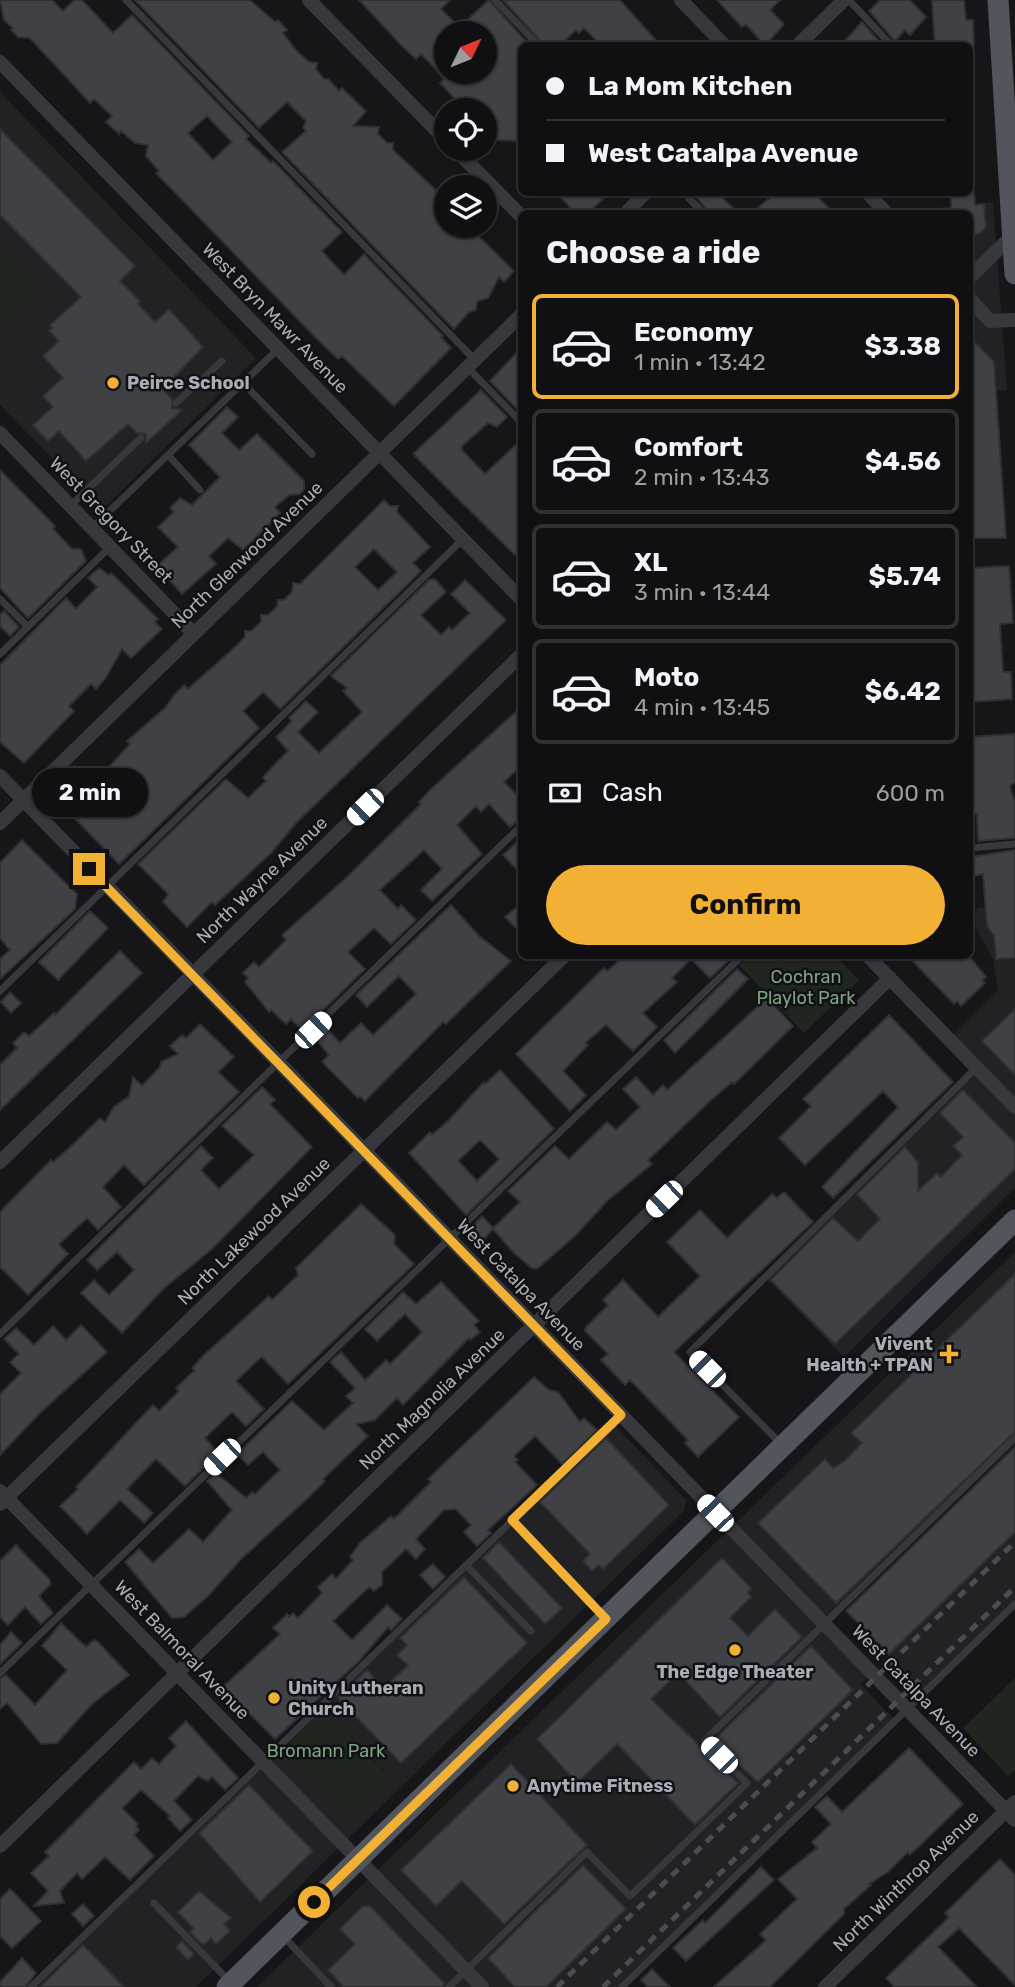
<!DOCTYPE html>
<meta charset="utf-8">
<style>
body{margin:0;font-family:Rubik,sans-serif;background:#1e1e20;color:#f1f3f6;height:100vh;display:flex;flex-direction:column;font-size:26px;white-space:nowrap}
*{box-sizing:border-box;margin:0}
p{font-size:23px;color:#9c9d9f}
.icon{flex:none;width:38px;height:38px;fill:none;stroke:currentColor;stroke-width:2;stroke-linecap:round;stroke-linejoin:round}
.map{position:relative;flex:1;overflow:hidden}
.side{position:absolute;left:518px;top:210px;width:455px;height:749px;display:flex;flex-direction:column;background:#101012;border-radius:10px;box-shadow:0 2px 5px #0004,0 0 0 2px #303032}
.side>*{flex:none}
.top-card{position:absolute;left:518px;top:42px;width:455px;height:154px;border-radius:10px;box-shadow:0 2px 5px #0004,0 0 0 2px #303032;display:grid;align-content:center;height:154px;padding:0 28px;background:#101012}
.needle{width:46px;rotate:47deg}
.tools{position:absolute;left:434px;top:21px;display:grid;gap:14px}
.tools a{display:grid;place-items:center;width:63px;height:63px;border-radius:50%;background:#101012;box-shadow:0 2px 5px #0004,0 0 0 2px #303032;font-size:35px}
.end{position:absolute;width:32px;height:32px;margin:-16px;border:9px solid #f2b134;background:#111;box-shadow:0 0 0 4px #111}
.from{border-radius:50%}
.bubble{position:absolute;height:49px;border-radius:24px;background:#101012;box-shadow:0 2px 5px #0004,0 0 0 2px #303032;font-size:23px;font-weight:700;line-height:49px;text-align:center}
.car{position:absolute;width:21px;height:42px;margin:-21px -10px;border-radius:9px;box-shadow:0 0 5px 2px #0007;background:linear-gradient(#fff 24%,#345 0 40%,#fff 0 76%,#345 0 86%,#fff 0)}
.top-card b{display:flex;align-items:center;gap:24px;height:66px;font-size:26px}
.top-card b+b{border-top:2px solid #303032}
.top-card i{width:18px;height:18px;background:#f1f3f6}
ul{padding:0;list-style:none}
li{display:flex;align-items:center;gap:21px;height:105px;margin:0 14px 10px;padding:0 14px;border:4px solid #303032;border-radius:10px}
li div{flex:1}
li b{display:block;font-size:26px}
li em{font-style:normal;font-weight:700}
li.active{border-color:#f2b134}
li>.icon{width:63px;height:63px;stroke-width:1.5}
h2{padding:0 28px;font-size:32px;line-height:84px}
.pay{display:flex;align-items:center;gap:18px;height:77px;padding:0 28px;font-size:26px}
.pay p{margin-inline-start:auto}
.button{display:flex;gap:14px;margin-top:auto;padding:14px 28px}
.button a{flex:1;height:80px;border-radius:42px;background:#f2b134;color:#111;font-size:28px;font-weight:700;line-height:80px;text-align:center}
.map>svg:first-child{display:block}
</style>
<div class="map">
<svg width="1015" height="1987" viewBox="0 0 1015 1987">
<rect width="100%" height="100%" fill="#161618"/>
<path fill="#222225" d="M0 92 256 358 102 510 0 405Z
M993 202 1007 390 970 392V214L890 213Z
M1015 906V1188L844 1357 764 1276 976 1067 949 1039 998 990 993 959 970 917 978 908Z
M1015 1252V1438L821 1627 868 1677 860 1684 896 1721 622 1987H257Z
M613 1423 686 1500 684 1511 196 1987H32L263 1763 266 1765 285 1747 350 1813 388 1775 323 1709Z
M1015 1532V1604L919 1699 882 1661Z"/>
<path fill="#1e261f" d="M0 249 37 286 0 323Z
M750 956H836L859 980 804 1033 739 965Z
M1015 1678V1770L1008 1776 963 1728Z
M323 1709 388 1776 350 1813 285 1747Z"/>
<path fill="#404145" stroke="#303034" stroke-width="2" fill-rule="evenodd" d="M0 0H52L63 11 74 0H82L113 33 132 15 249 136 246 139 271 163 273 161 342 232 322 251 344 275 364 254 443 336 441 337 451 348 394 406 342 356 338 359 318 340 156 173 159 171 146 156 148 145 135 143 121 131 119 134 106 122 112 116 94 99 90 103 30 38 18 37 11 30 13 28 4 20ZM207 116 232 142 213 160 188 133Z
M135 0H250L275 22 278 20 287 30 283 33 295 49 309 62 317 63 316 69 324 79H328L339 91 342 88 366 111 353 126 379 127 378 134 387 143H393V150L436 190 435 194 446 205V226H472V230L514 271 504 282 499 277 488 298 477 301 476 310 469 312 454 329 282 152 306 131 303 128 306 121 287 102 259 128Z
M359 0H450L441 9 459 27 489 0 530 46H522V141L495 140 485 130V110H466L440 83 444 79 433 66 421 54 416 59 403 47ZM446 33H485V72H446Z
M503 0H620L661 46H602L584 28 579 33 576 30 559 46H545Z
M717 0H780L770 10 784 24 765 46 746 24 742 27Z
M880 0H910L926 17 910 35 905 30 895 41 869 11Z
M932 0H964L966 20H973L974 46H935Z
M862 22 883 46H840Z
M0 129 135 266 120 281 140 301 138 304 155 322 169 309 203 347 163 389 172 399V408L182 410 146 443V434L137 433 128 424 86 461 59 431 48 441 33 425 53 407 43 396 63 378 43 356 59 341 49 331 53 328 50 325 81 297 0 215Z
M556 192H610L587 214H576Z
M693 192H717L739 214H710Z
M776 192H820V199L834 214H751Z
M950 192H974L975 205 984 204 986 227 979 234 970 235V214H952Z
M970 337 994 362 1006 538H970Z
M522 347V403L516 408 490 381Z
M481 390 507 417 497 427 488 423 462 446V450L485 474 522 439V549L515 555 413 454Z
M227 407 238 417 222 433 239 450 257 434 304 481V489L300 494 289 495 275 507 280 513 243 550 228 538 209 556 216 564 182 594 157 566 178 547 158 527 174 512 170 508 180 498 192 505 220 477 189 445Z
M0 470 55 526 53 529 72 549H81L86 561 28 618 0 588Z
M384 500 390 506H398L397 512 430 547 413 563 421 571 280 709 263 692 243 711 259 728 119 864 59 802 89 774 97 780 130 744 127 741 165 708 175 694 184 685 188 689 235 647 245 637V631H251L261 622V615H268L277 607 278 600H284L292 592 293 583 300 584ZM374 549 397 572 378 590 355 567Z
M1009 566 1013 623 1000 624 1003 672H1011L1012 699 970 702V568Z
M99 568 109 575 111 573 158 619 155 622 162 629 131 658 122 649 105 679 96 689 91 684 69 706 74 711 24 763 0 742V665L66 598 76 609 97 587 88 578Z
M435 579 446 592 421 615 441 635 449 627 452 630 470 613 451 594 465 580 506 620 296 823 272 852 215 905 212 902 187 927 163 902 168 894 138 864 226 779 248 798 266 781 263 777 288 751 276 737 292 721 289 718 306 701 318 712 298 732 319 753 362 712 343 691 347 688 331 676 429 580Z
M4 611 19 627 10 636 0 626V615Z
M522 706V765L504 782 522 800V817L510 827 489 804 481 812 476 806 457 825 482 854 432 901 421 890 442 869 424 850 380 890 398 909 401 905 416 920 391 944 374 928 348 952 365 969 305 1028 302 1030 291 1019 286 1024 271 1010 269 1012 245 982 248 978 243 973 254 962 259 967 286 940 282 935 345 879 421 804 419 802 429 791Z
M1015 734V782L1010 786 1015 804V838L978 841 977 814 971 815 970 793V737Z
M522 837V875L503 855Z
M22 840 77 894 75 909 0 979V959L10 950 0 938V863Z
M1015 850V958L996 959 994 936 987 926 983 874 972 876 970 857Z
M522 903V934L505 917Z
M451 905 479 936 511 961 446 1024 443 1022 365 1101 360 1096 358 1098 322 1062 329 1055 314 1037 325 1026 340 1043 361 1023 373 1035 416 994 399 976 367 1007 356 995Z
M90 911 108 928 58 980 39 962Z
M120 951 142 973 0 1110V1065L17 1048 13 1043 24 1032 29 1036 54 1013 55 1015Z
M625 956H724L729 960 710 978 691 959 672 978 677 982 643 1013 657 1027 633 1051 606 1025 585 1043 588 1045 563 1071 586 1095 570 1111 516 1054 604 968 607 971Z
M908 956H969L986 977 982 980 985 983 961 1006 957 1001 954 1004Z
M737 969 748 979 675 1053 664 1040Z
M10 992 21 1003 11 1013 1 1002Z
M767 998 793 1026 734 1084 732 1082 710 1101 648 1160 652 1164 607 1201 576 1235 537 1269 532 1268 514 1253 493 1229 483 1240 471 1228 482 1216 493 1228 520 1202 508 1191 555 1146 569 1159 607 1122 616 1130 640 1107 623 1089 636 1077 653 1095 663 1085 667 1090Z
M1015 1009V1075L982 1041Z
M889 1015 953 1082 833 1198 822 1187 898 1107 883 1091 805 1165 779 1138 811 1106 803 1099Z
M200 1024 234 1057 218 1072 239 1092 144 1185 124 1165 103 1187 121 1207 98 1230 87 1218 59 1244 68 1254 28 1295 0 1267V1212L51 1160 53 1162 67 1150 100 1118 105 1122 114 1107 129 1096 133 1077 142 1086 160 1067 161 1062 178 1054 170 1046 182 1035 186 1038Z
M500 1070 554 1129 466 1215 409 1153 430 1132 432 1135 449 1120 484 1082 485 1084ZM480 1140 499 1159 477 1181 458 1161Z
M262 1087 275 1100 270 1104 312 1147 212 1249 164 1288 122 1333 81 1293 94 1280 109 1295 134 1270 117 1252 97 1270 87 1260 201 1146 213 1158 201 1170 219 1189 254 1155 222 1126Z
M963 1090 1015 1143V1169L835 1344 771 1280 833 1218 858 1241 880 1219 857 1194 905 1147 918 1162V1191L937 1173 941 1177 962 1155 953 1146 963 1137 940 1113Z
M784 1192 813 1222 674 1352 739 1417 698 1457 685 1443 688 1440 630 1380 625 1385 601 1360 608 1354 585 1331 586 1327 608 1305 603 1300 623 1280 658 1317 700 1276 667 1242 700 1210 727 1238 772 1194 777 1198Z
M361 1204 395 1235 394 1244 414 1264 288 1384 262 1357 258 1360 236 1381 264 1409 246 1426 232 1412 205 1438 219 1453 185 1486 156 1459 127 1489 153 1513 144 1523 120 1500 87 1534 60 1506 78 1489 76 1487 153 1405 159 1411 179 1391 176 1388 195 1370 192 1368 204 1355 269 1296 272 1300 298 1275 296 1268Z
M1015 1274V1432L836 1603 758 1523 825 1459 833 1468 843 1462 862 1443 851 1433Z
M441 1282 479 1321 474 1325 480 1332 470 1340 469 1338 403 1405 397 1398 375 1420 356 1424 368 1436 323 1479 325 1481 308 1498 241 1559 208 1596 184 1617 172 1618 125 1562 139 1549 153 1563 189 1529 203 1542 232 1510 207 1481 216 1473 246 1498 252 1492 255 1494 280 1470 263 1452 248 1465 237 1454 292 1401 324 1430 353 1403 346 1396 355 1388 330 1362 341 1352 365 1380 386 1360 390 1364 422 1332 405 1314 377 1341 365 1329 403 1292 416 1304Z
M81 1325 107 1352 40 1413 0 1455V1394L21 1373 10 1362 19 1354 4 1339 16 1328 34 1345 53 1326 66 1340Z
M534 1377 549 1390 558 1392 580 1422 584 1418 597 1430 562 1464 535 1436 514 1456 518 1460 515 1462 537 1485 488 1530 491 1533 477 1546 464 1532 471 1525 456 1509 444 1510 416 1539 425 1549 416 1559 406 1549 382 1572V1585L374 1591 369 1587 333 1621 352 1640 387 1605 402 1619 391 1630 388 1627 359 1661 275 1739 223 1687 280 1634 273 1628 287 1614 289 1617 293 1613 298 1618 322 1593 318 1587 332 1574 336 1579 353 1560 350 1557 360 1543 391 1516 394 1519 431 1482 428 1479Z
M606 1438 669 1505 603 1569 599 1565 592 1571 583 1561 590 1554 540 1502Z
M1015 1447V1532L889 1654 846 1611Z
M499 1542 562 1608 545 1624 483 1558Z
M16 1545 49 1579 51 1584 39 1596 53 1613 41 1624 25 1607 8 1625 0 1617V1561Z
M722 1558 752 1589 748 1592 751 1597 730 1618 748 1636 775 1609 802 1637 720 1717 678 1673 651 1699 738 1783 695 1825 617 1744 577 1783 537 1739Z
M433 1564 445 1577 433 1589 420 1575Z
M464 1577 527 1643 401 1763 338 1698 367 1670 384 1688 408 1665 397 1655 407 1645 400 1638Z
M61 1623 86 1647 94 1640 98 1642 129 1675 92 1704 57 1743 41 1744 7 1703 0 1709V1679L6 1675 35 1705 67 1670 42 1646Z
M11 1632 22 1643 0 1664V1645Z
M811 1646 853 1690 758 1782 717 1745 716 1738Z
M186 1721 238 1778 225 1790 212 1777 208 1781 198 1776 174 1801 192 1820 180 1831 168 1818 170 1816 141 1790 122 1808 138 1824 136 1827 139 1830 134 1835 154 1856 130 1880 105 1857 82 1879 77 1873 60 1891 64 1903 34 1906 48 1891 31 1873 49 1856 45 1852 134 1762 141 1769 152 1758 159 1764 176 1746 169 1738Z
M909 1748 963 1804 910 1855 908 1852 888 1872 869 1884 871 1885 844 1909V1914L770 1987H714L766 1940 760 1934 797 1899 778 1879 817 1848 812 1842 831 1824 815 1807 827 1796 842 1812Z
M511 1764 587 1845 504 1924 462 1881 436 1906 401 1870Z
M249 1785 313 1851 260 1902 199 1833Z
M1000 1859 1015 1875V1985L959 1928 938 1947 977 1987H894L886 1978 949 1917 945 1913Z
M583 1865 626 1909 546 1987H515L488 1958Z
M761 1867 774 1880 686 1961 673 1948 703 1920 705 1923Z
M10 1889 41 1921 12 1948 0 1936V1899Z
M199 1891 231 1918 224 1924 230 1931 216 1944 211 1938 203 1945 190 1932 194 1929 178 1912Z
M83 1904 94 1916 83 1926 72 1914Z
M363 1906H370L444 1983 443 1987H344L328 1970 355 1944 340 1929Z
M182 1941 194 1954 188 1960 176 1947Z
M83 1945 124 1987H40Z
M22 1958 36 1973 25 1987H0V1982Z
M652 1969 670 1987H648L641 1980Z"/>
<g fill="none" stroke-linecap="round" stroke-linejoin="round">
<path stroke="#37383d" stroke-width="7" d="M126 0 475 360
M495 0 539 46
M849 0 892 46
M683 192 704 214
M468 368 522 423
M243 383 312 454
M176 403 222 361
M168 455 200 490
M70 506 141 438
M92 528 278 349
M0 599 28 627
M0 654 110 547
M970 848 1015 844
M0 991 463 539
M0 1334 522 825
M782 1445 690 1352 976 1068
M512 1520 603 1616
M466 1565 531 1631
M0 1673 742 956
M154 1903 229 1981
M284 1937 331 1987
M31 1987 621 1415
M449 1987 587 1852 630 1896 646 1881 747 1783 704 1741 1015 1438
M622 1987 1015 1604"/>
<path stroke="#37383d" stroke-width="14" d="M309 0 446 140
M681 0 725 46
M797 46 844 0
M0 62 522 600
M455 149 522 217
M867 192 887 214
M625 214 646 192
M970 277 1013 235
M970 299 990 321 1015 320
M0 433 194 634
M0 776 1015 1820
M0 823 522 314
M868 956 1015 1107
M0 1162 522 654
M0 1491 482 1987
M0 1504 564 956
M0 1846 890 978
M825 1987 1015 1802"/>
<path stroke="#53555c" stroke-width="21" d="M998 0 1015 274
M227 1987 1015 1220"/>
<path stroke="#4a4c52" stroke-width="5" stroke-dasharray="9 7" stroke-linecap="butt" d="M557 1987 1015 1542
M603 1987 1015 1587"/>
</g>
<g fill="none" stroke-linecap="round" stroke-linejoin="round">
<path stroke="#f2b134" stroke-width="9" d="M89 869 621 1415 512 1520 606 1619 314 1902"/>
</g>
<g fill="#f2b134" stroke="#111113" stroke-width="2.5">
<circle cx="113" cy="383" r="7"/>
<path d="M945.5 1343.5h7v7h7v7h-7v7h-7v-7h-7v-7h7z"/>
<circle cx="735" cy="1650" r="7"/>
<circle cx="274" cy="1698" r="7"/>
<circle cx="513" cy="1786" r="7"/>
</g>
<g text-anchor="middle" stroke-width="5" stroke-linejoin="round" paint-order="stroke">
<g font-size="18" fill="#a8adb8" stroke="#111113">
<text transform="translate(275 318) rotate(46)" y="6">West Bryn Mawr Avenue</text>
<text transform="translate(111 520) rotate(46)" y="6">West Gregory Street</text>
<text transform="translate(247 555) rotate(-44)" y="6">North Glenwood Avenue</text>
<text transform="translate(262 880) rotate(-44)" y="6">North Wayne Avenue</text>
<text transform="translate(254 1231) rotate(-44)" y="6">North Lakewood Avenue</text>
<text transform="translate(521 1285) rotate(46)" y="6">West Catalpa Avenue</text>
<text transform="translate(432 1399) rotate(-44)" y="6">North Magnolia Avenue</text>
<text transform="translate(182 1650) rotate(46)" y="6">West Balmoral Avenue</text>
<text transform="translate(916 1691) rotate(46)" y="6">West Catalpa Avenue</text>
<text transform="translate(906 1881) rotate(-44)" y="6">North Winthrop Avenue</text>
</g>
<g font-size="18" font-weight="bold" fill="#a8adb8" stroke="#111113" text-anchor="start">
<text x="127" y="389">Peirce School</text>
<text x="933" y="1350" text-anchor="end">Vivent<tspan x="933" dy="21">Health + TPAN</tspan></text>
<text x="735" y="1678" text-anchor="middle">The Edge Theater</text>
<text x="288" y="1694">Unity Lutheran<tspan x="288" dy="21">Church</tspan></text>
<text x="527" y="1792">Anytime Fitness</text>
</g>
<g font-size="18" fill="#7fa381" stroke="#111113">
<text x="806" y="983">Cochran<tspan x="806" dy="21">Playlot Park</tspan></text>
<text x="326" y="1757">Bromann Park</text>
</g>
</g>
</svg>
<div class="tools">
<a><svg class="needle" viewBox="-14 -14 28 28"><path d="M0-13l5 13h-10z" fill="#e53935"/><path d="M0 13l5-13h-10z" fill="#9c9d9f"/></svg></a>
<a><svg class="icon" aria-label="locate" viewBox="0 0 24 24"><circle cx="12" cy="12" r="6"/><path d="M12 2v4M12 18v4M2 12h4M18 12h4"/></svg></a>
<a><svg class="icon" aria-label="layers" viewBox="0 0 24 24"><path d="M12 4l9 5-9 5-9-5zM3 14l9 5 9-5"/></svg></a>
</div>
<i class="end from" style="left:314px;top:1902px"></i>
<i class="end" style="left:89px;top:869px"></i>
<div class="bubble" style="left:32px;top:768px;width:116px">2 min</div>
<i class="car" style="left:365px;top:807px;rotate:226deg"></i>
<i class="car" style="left:313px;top:1030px;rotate:46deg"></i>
<i class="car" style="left:664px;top:1199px;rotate:226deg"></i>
<i class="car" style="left:707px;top:1369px;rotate:315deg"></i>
<i class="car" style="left:222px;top:1457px;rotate:226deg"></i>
<i class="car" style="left:715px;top:1513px;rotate:316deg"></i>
<i class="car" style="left:719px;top:1755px;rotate:315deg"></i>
<div class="top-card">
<b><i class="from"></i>La Mom Kitchen</b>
<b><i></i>West Catalpa Avenue</b>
</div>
<section class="side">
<h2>Choose a ride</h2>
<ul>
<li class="active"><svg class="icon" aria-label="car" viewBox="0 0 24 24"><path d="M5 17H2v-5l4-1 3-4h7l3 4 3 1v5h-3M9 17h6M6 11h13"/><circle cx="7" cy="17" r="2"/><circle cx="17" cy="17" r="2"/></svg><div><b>Economy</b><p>1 min · 13:42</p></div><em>$3.38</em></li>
<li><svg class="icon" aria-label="car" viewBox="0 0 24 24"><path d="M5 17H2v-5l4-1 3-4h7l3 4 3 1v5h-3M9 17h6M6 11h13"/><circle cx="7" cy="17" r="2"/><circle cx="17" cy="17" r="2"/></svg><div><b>Comfort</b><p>2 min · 13:43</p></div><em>$4.56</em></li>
<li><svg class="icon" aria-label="car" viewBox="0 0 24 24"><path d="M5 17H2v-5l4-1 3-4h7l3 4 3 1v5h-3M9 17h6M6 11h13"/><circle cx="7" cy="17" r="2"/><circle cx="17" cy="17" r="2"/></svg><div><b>XL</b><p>3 min · 13:44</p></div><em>$5.74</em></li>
<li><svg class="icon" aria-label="car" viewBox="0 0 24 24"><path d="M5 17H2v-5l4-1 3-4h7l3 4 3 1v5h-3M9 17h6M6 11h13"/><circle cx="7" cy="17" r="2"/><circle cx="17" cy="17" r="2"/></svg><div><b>Moto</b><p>4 min · 13:45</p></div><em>$6.42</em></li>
</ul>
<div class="pay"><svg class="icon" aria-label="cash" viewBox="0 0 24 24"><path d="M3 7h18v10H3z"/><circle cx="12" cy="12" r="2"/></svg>Cash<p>600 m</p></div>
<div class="button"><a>Confirm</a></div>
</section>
</div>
